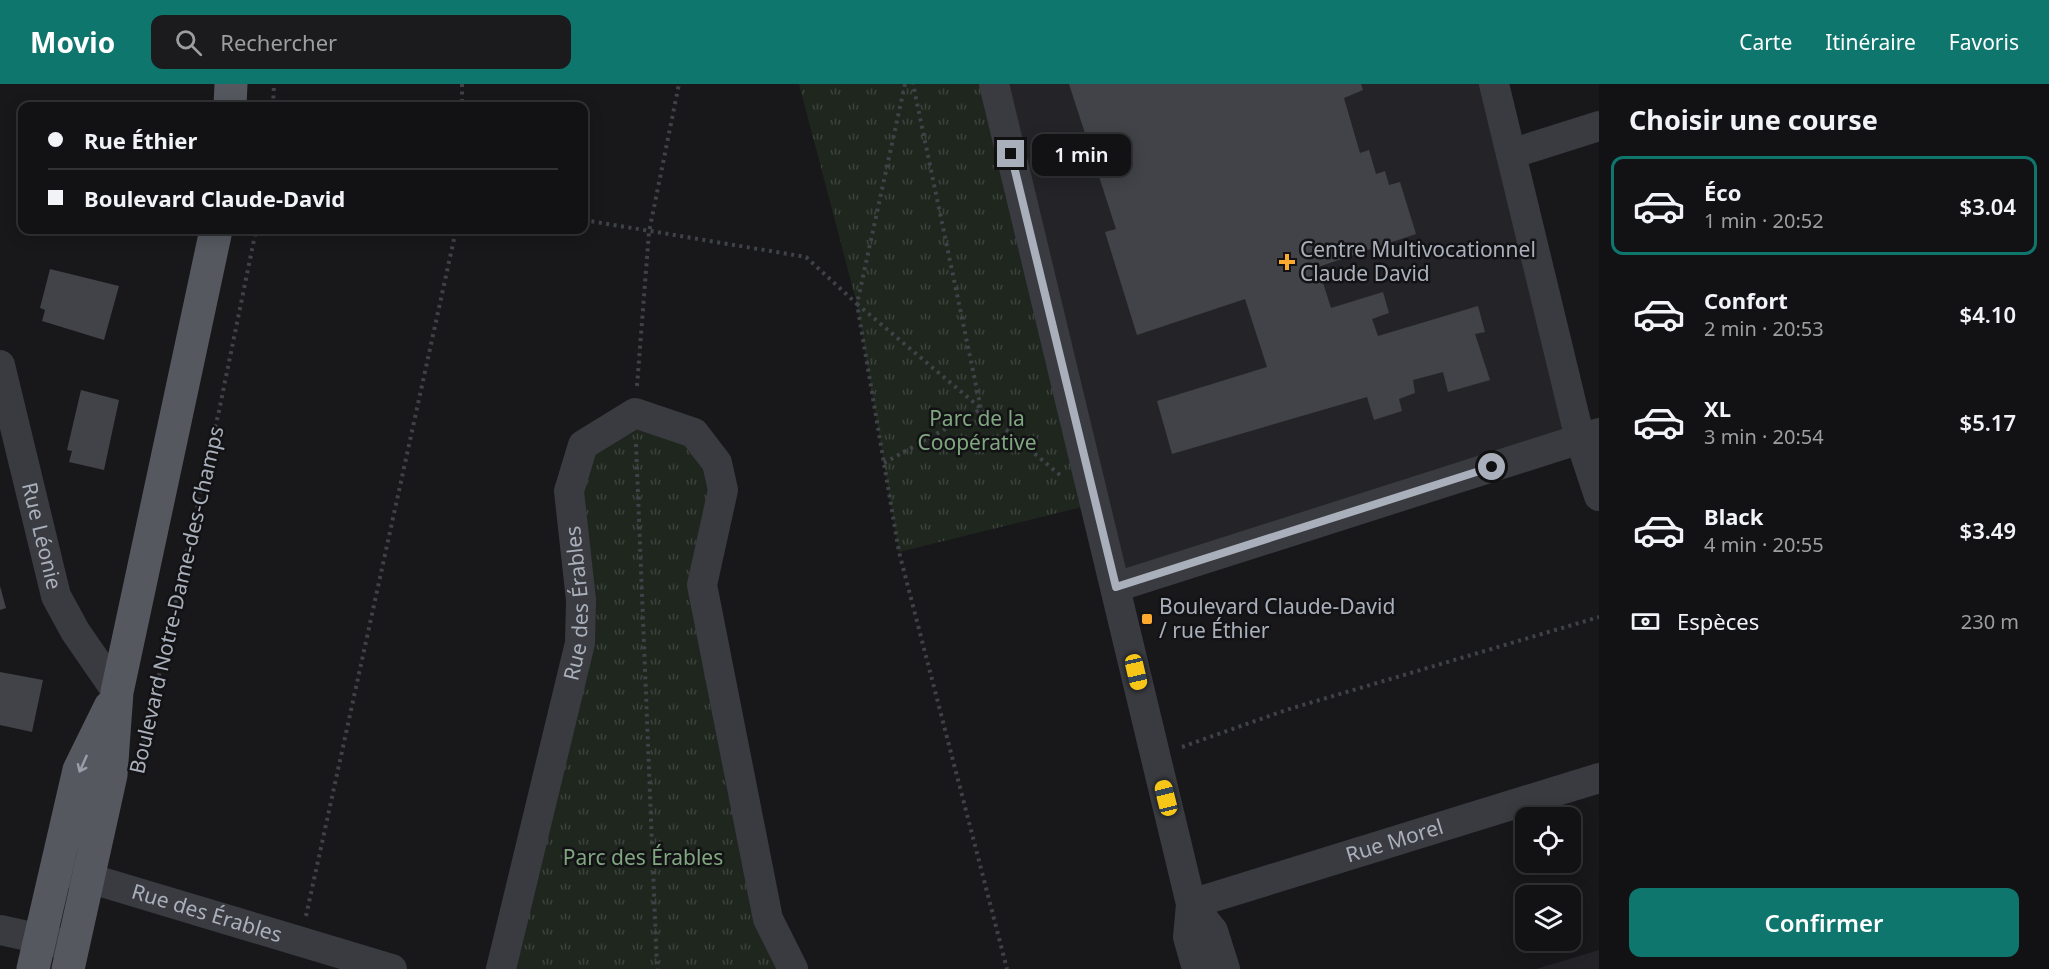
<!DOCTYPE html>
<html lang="fr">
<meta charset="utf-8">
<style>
body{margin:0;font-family:"Noto Sans",sans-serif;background:#1b1b1d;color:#f1f3f6;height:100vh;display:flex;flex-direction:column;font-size:22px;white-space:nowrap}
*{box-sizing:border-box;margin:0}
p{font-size:20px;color:#9c9ea0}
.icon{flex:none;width:33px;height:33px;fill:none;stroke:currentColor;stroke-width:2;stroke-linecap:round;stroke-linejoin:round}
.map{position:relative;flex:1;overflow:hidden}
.details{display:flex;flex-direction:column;background:#121214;width:450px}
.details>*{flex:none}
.hud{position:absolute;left:18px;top:18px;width:570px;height:132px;border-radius:12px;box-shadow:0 3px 15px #0003,0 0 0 2px #313234;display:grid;align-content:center;height:132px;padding:0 30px;background:#121214}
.controls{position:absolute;left:1515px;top:723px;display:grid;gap:12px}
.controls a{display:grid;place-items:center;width:66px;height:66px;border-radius:12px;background:#121214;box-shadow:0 3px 15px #0003,0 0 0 2px #313234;font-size:30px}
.end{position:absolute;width:27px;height:27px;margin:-14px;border:8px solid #aab0bb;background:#111;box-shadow:0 0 0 3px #111}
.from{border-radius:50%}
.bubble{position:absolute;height:42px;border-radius:12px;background:#121214;box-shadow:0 3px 15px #0003,0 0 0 2px #313234;font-size:20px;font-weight:600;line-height:42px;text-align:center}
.car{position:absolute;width:18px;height:36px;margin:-18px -9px;border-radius:8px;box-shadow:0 0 4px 2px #0007;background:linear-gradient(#f5c518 24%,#345 0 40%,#f5c518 0 76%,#345 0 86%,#f5c518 0)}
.hud b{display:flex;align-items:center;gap:21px;height:57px;font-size:22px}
.hud b+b{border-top:2px solid #313234}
.hud i{width:15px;height:15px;background:#f1f3f6}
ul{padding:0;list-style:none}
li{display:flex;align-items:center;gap:18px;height:99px;margin:0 12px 9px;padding:0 18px;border:3px solid transparent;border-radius:12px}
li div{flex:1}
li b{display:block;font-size:22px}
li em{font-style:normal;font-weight:600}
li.selected{border-color:#0f766e}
li>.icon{width:54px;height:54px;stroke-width:1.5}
h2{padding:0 30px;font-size:27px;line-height:72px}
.pay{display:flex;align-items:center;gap:15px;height:66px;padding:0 30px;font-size:22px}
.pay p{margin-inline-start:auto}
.action{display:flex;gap:12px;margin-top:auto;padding:12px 30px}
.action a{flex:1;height:69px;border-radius:12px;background:#0f766e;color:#fff;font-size:24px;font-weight:600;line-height:69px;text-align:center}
header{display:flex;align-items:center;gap:36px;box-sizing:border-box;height:84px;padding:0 30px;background:#0f766e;color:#fff}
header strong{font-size:28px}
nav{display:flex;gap:33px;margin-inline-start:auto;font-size:21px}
.search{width:420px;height:54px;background:#1b1b1d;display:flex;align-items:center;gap:15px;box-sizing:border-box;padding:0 21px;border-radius:12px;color:#9c9ea0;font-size:22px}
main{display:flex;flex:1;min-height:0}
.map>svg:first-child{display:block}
</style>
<header>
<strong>Movio</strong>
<div class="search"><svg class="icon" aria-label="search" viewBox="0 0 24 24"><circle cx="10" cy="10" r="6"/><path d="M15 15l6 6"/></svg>Rechercher</div>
<nav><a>Carte</a><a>Itinéraire</a><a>Favoris</a></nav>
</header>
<main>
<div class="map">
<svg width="1599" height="885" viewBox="0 0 1599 885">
<defs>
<pattern id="park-tufts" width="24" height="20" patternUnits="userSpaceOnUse" patternTransform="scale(1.5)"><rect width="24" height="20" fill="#1e261e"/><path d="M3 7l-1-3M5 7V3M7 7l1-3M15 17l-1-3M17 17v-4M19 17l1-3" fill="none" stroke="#3c433d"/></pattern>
</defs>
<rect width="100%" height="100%" fill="#18181b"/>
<path fill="#242428" d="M994 0H1493L1580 355 1116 503Z
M1599 866V885H1536Z"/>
<path fill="url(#park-tufts)" d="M799 0H994L1094 420 899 468 857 220Z
M635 329 717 379 702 502 793 885H501L580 559 583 361Z"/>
<path fill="#424348" d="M1069 0H1361L1363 6 1344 14 1360 69 1369 66 1376 90 1385 87 1389 101 1400 98 1416 150 1318 183 1331 224 1383 208 1389 229 1372 235 1378 252 1478 222 1485 248 1475 250 1490 296 1448 308 1443 288 1413 296 1415 309 1399 315 1402 327 1374 336 1367 313 1172 370 1157 317 1267 283 1245 215 1137 251 1105 148 1116 145Z
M50 185 119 202 104 256 42 237 45 226 40 224Z
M81 306 119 316 104 386 69 378 72 367 67 366Z
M0 502 6 524 0 526Z
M0 588 43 596 32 648 0 641Z"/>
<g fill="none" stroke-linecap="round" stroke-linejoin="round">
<path stroke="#3f4247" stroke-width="4" stroke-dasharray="3 4.5" stroke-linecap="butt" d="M462 0V22
M905 0 857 220 1060 391
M273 22 274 0
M584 136 806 173 857 220 899 468 1007 885
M637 302 649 148 679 0
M636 360 657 885
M884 379 981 325 913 0
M144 658 219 327 256 146
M1182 663 1286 626 1599 533
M306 832 456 146"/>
<g stroke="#393b40" stroke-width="30">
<path d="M994 0 1191 820 1188 853 1197 885"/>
<path d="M1494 0 1580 355 1599 412"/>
<path d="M1511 70 1599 42"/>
<path id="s1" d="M0 281 56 512 75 547 117 608"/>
<path d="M1116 503 1599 349"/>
<path id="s2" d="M65 787 392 885"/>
<path id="s3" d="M1191 820 1599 694"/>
<path d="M1191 820 1213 847 1225 885"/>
<path d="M0 846 64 860"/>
<path id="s4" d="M501 885 580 559 581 516 569 407 583 361 635 329 694 349 717 379 723 406 702 501 768 835 793 885"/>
</g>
<path stroke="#55585f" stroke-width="33" d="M230 22 231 0
M33 885 79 686 110 623
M68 885 111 691 117 608 216 146"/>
</g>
<defs><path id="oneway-shaft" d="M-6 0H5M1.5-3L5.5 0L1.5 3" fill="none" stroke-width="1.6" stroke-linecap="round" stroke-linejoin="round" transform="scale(1.5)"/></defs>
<use stroke="#999ea9" href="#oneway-shaft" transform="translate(83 680) rotate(114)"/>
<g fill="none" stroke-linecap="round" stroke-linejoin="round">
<path stroke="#aab0bb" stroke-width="8" d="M1011 70 1116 503 1492 383"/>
</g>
<g fill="#fda82e" stroke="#131316" stroke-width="2">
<path d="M1284 169h6v6h6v6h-6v6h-6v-6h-6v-6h6z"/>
<rect x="1141" y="529" width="12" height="12" rx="3"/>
</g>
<g text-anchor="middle" stroke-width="5" stroke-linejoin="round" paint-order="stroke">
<g font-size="21" fill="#aab0bb" stroke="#131316" text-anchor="start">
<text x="1300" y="173">Centre Multivocationnel<tspan x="1300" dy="24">Claude David</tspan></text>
<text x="1159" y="530">Boulevard Claude-David<tspan x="1159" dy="24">/ rue Éthier</tspan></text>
</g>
<g font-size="21" fill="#80a780" stroke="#131316">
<text x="977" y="342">Parc de la<tspan x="977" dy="24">Coopérative</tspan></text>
<text x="643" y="781">Parc des Érables</text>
</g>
<g font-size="21" fill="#aab0bb" stroke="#131316">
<text dy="7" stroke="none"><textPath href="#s1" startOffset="176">Rue Léonie</textPath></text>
<text transform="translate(177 516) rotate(-77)" y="7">Boulevard Notre-Dame-des-Champs</text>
<text dy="7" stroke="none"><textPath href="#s4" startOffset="375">Rue des Érables</textPath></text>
<text dy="7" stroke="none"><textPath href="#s3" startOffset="213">Rue Morel</textPath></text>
<text dy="7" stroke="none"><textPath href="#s2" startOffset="148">Rue des Érables</textPath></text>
</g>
</g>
</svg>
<div class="controls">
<a><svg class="icon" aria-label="locate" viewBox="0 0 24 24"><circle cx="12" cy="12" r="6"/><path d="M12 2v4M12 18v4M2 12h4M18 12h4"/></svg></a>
<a><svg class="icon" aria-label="layers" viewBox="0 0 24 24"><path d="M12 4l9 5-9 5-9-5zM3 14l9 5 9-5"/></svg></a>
</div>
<i class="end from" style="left:1492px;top:383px"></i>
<i class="end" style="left:1011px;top:70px"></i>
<div class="bubble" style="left:1032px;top:50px;width:99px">1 min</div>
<i class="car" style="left:1136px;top:588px;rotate:167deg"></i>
<i class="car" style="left:1166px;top:714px;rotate:346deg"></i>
<div class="hud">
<b><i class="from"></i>Rue Éthier</b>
<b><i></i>Boulevard Claude-David</b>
</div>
</div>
<section class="details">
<h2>Choisir une course</h2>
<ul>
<li class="selected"><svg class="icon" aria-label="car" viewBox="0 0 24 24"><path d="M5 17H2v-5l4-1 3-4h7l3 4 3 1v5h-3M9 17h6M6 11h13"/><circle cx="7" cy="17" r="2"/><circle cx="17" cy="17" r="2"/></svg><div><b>Éco</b><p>1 min · 20:52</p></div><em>$3.04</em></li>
<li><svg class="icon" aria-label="car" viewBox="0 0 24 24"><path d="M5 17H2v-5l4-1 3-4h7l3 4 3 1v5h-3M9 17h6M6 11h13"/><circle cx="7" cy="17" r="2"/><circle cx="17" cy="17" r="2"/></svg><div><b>Confort</b><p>2 min · 20:53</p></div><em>$4.10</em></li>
<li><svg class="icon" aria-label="car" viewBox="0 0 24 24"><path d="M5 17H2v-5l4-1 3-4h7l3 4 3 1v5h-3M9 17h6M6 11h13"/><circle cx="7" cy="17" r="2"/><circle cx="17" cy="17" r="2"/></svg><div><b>XL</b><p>3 min · 20:54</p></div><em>$5.17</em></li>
<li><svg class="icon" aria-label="car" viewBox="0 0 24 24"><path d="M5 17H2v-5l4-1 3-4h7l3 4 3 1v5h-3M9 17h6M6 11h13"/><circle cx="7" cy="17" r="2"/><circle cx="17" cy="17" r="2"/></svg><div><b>Black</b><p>4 min · 20:55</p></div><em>$3.49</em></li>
</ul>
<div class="pay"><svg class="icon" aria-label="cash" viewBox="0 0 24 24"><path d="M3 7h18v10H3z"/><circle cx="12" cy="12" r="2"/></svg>Espèces<p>230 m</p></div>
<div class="action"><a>Confirmer</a></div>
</section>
</main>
